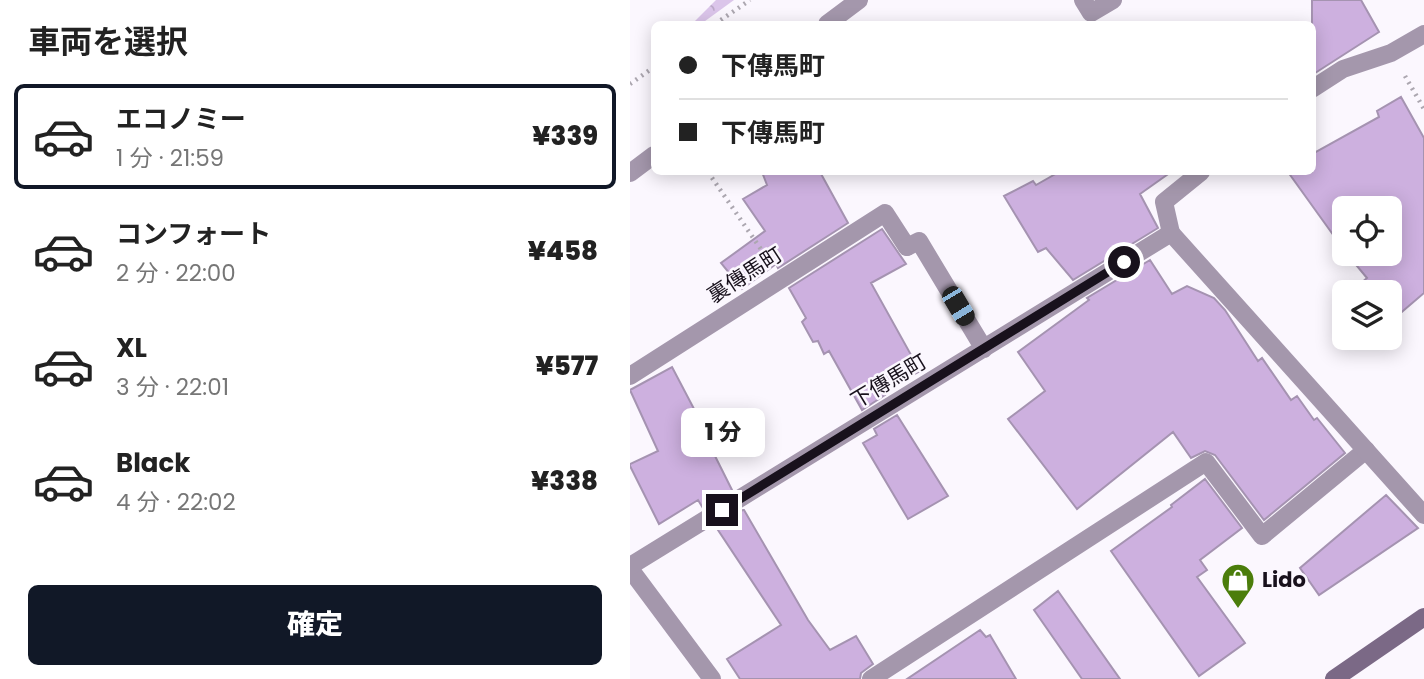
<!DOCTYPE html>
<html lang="ja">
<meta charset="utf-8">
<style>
body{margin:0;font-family:Poppins,"Noto Sans JP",sans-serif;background:#f2f2f2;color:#222;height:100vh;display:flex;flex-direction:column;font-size:26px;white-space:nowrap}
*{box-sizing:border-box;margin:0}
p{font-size:23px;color:#767676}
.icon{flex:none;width:38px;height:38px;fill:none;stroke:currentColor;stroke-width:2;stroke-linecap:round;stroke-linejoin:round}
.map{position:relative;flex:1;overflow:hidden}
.side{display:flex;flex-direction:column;background:#fff;width:630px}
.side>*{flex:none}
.banner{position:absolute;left:21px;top:21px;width:665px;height:154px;border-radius:10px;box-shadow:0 4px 18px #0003;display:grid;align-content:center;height:154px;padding:0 28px;background:#fff}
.tools{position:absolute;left:702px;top:196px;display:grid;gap:14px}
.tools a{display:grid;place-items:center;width:70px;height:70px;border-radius:10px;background:#fff;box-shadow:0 4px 18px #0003;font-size:35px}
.end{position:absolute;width:32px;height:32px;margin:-16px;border:9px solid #18111c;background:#fff;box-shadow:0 0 0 4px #fff}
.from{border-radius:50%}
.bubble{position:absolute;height:49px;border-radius:10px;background:#fff;box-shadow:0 4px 18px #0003;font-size:23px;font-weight:800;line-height:49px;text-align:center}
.car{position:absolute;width:21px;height:42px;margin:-21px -10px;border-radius:9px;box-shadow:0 0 5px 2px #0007;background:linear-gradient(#222 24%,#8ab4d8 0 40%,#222 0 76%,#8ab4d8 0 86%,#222 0)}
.banner b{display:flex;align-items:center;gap:24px;height:66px;font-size:26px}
.banner b+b{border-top:2px solid #e0e0e0}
.banner i{width:18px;height:18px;background:#222}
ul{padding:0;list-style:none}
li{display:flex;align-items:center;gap:21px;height:105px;margin:0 14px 10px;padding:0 14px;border:4px solid transparent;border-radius:10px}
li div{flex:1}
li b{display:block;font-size:26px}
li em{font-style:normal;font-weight:800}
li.active{border-color:#111827}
li>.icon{width:63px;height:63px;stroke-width:1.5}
h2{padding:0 28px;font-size:32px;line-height:84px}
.primary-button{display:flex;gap:14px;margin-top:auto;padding:14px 28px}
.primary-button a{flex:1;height:80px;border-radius:10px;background:#111827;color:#fff;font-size:28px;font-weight:800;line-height:80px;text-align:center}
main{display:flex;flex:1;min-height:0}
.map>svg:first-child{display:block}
</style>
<main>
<section class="side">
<h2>車両を選択</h2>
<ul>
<li class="active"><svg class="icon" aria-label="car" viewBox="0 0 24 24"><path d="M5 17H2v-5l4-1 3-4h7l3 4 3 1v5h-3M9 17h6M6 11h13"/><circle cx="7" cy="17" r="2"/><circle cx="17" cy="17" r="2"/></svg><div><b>エコノミー</b><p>1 分 · 21:59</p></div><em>¥339</em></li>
<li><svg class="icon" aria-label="car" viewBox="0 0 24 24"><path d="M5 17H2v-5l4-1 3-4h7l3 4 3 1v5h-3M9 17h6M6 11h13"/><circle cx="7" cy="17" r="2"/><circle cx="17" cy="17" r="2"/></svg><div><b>コンフォート</b><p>2 分 · 22:00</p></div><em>¥458</em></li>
<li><svg class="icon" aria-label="car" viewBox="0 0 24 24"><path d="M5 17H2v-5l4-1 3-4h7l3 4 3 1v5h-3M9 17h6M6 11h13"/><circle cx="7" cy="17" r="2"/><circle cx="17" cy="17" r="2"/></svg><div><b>XL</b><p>3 分 · 22:01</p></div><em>¥577</em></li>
<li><svg class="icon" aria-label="car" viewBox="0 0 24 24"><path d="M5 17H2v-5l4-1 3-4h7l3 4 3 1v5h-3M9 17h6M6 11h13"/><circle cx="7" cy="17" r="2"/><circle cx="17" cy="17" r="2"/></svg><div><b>Black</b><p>4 分 · 22:02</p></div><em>¥338</em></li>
</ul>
<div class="primary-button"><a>確定</a></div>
</section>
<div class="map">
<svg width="794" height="679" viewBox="0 0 794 679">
<defs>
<pattern id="forest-crowns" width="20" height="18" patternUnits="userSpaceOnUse" patternTransform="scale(1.75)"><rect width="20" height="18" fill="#dbc5ea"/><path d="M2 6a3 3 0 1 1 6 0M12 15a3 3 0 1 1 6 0" fill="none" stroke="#bba8c8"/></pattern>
</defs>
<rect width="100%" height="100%" fill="#fbf7fe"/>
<path fill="url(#forest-crowns)" d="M86 0H104L71 24H62Z"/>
<path fill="#cdb0df" stroke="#a593b1" stroke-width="2" d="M682 0H731L749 32 682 75Z
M771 97 794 138V293L760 322V292H727L724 289 737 278 717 254H760V208H714V250L658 172H682V154L749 117 747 111Z
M132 172H190L218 223 148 268 146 264 112 289 91 263 135 231 113 199 137 185Z
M429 172H541L510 194 528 228 443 280 416 248 408 252 374 196 403 181 406 185Z
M252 229 276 264 241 283 290 371 253 391 255 395 232 410 199 351 194 354 188 341 183 342 172 322 176 318 159 288Z
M520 260 542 294 557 286 584 298 595 310 628 361 632 358 661 400 667 396 684 420 687 418 715 453 634 520 585 455 575 451 561 458 543 432 447 509 378 419 415 391 388 352 459 300 457 298Z
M42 367 73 426 71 428 102 490 73 508 68 500 29 524 0 466V464L28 451 0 390Z
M267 415 318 496 278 519 233 443 247 435 244 429Z
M575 479 612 528 570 560 577 570 567 577 615 643 569 676 481 551 542 507 541 505Z
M756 495 788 528 689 595 670 568Z
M113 510H114L178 620 200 650 226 636 243 664 231 673 230 679H110L97 659 151 625 86 527Z
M428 591 490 679H452L404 610Z
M350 630 356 637 360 635 386 679H277Z"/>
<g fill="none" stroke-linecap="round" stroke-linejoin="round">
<path stroke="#aca7b0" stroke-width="4.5" stroke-dasharray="2 5" stroke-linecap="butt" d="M85 24 120 0
M775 76 794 109
M0 84 24 67
M78 172 137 258"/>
<path stroke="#a497ac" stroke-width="18" d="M453 0 461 13 483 0
M682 89 713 69 761 53 794 34
M541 233 534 202 571 172
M0 376 255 213 277 247
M0 569 82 679
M241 679 576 462 632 536 736 450"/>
<path stroke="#a497ac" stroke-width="18" d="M197 24 229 0
M0 173 24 155
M277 247 289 241 354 349
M0 566 541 233 794 515"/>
<path stroke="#7b6986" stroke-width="18" d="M704 679 794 617"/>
</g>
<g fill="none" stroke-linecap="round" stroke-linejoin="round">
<path stroke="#18111c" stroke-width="9" d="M92 510 494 262"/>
</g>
<defs>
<symbol id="shop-pin" viewBox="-11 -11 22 30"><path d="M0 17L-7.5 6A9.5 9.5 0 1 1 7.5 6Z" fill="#4b7d0b" stroke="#fbf7fe"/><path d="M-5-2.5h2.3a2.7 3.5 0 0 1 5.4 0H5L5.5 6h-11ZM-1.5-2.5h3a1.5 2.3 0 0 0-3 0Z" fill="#fff"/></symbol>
</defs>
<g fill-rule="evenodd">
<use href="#shop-pin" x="589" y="561" width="38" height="52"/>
</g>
<g text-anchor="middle" stroke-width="5" stroke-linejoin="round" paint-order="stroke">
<g font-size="21" fill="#18111c" stroke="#fbf7fe">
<text transform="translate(115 275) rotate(-33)" y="7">裏傳馬町</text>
<text transform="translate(259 381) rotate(-31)" y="7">下傳馬町</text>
</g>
<g font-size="21" font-weight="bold" fill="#18111c" stroke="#fbf7fe" text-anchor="start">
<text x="632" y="587">Lido</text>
</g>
</g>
</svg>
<div class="tools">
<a><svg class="icon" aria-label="locate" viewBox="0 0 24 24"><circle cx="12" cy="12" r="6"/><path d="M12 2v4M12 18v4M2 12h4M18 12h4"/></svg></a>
<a><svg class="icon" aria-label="layers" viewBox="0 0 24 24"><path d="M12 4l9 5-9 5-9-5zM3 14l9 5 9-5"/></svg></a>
</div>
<i class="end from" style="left:494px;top:262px"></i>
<i class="end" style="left:92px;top:510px"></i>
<div class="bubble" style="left:51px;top:408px;width:84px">1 分</div>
<i class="car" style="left:328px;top:306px;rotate:149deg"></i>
<div class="banner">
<b><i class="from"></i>下傳馬町</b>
<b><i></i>下傳馬町</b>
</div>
</div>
</main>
